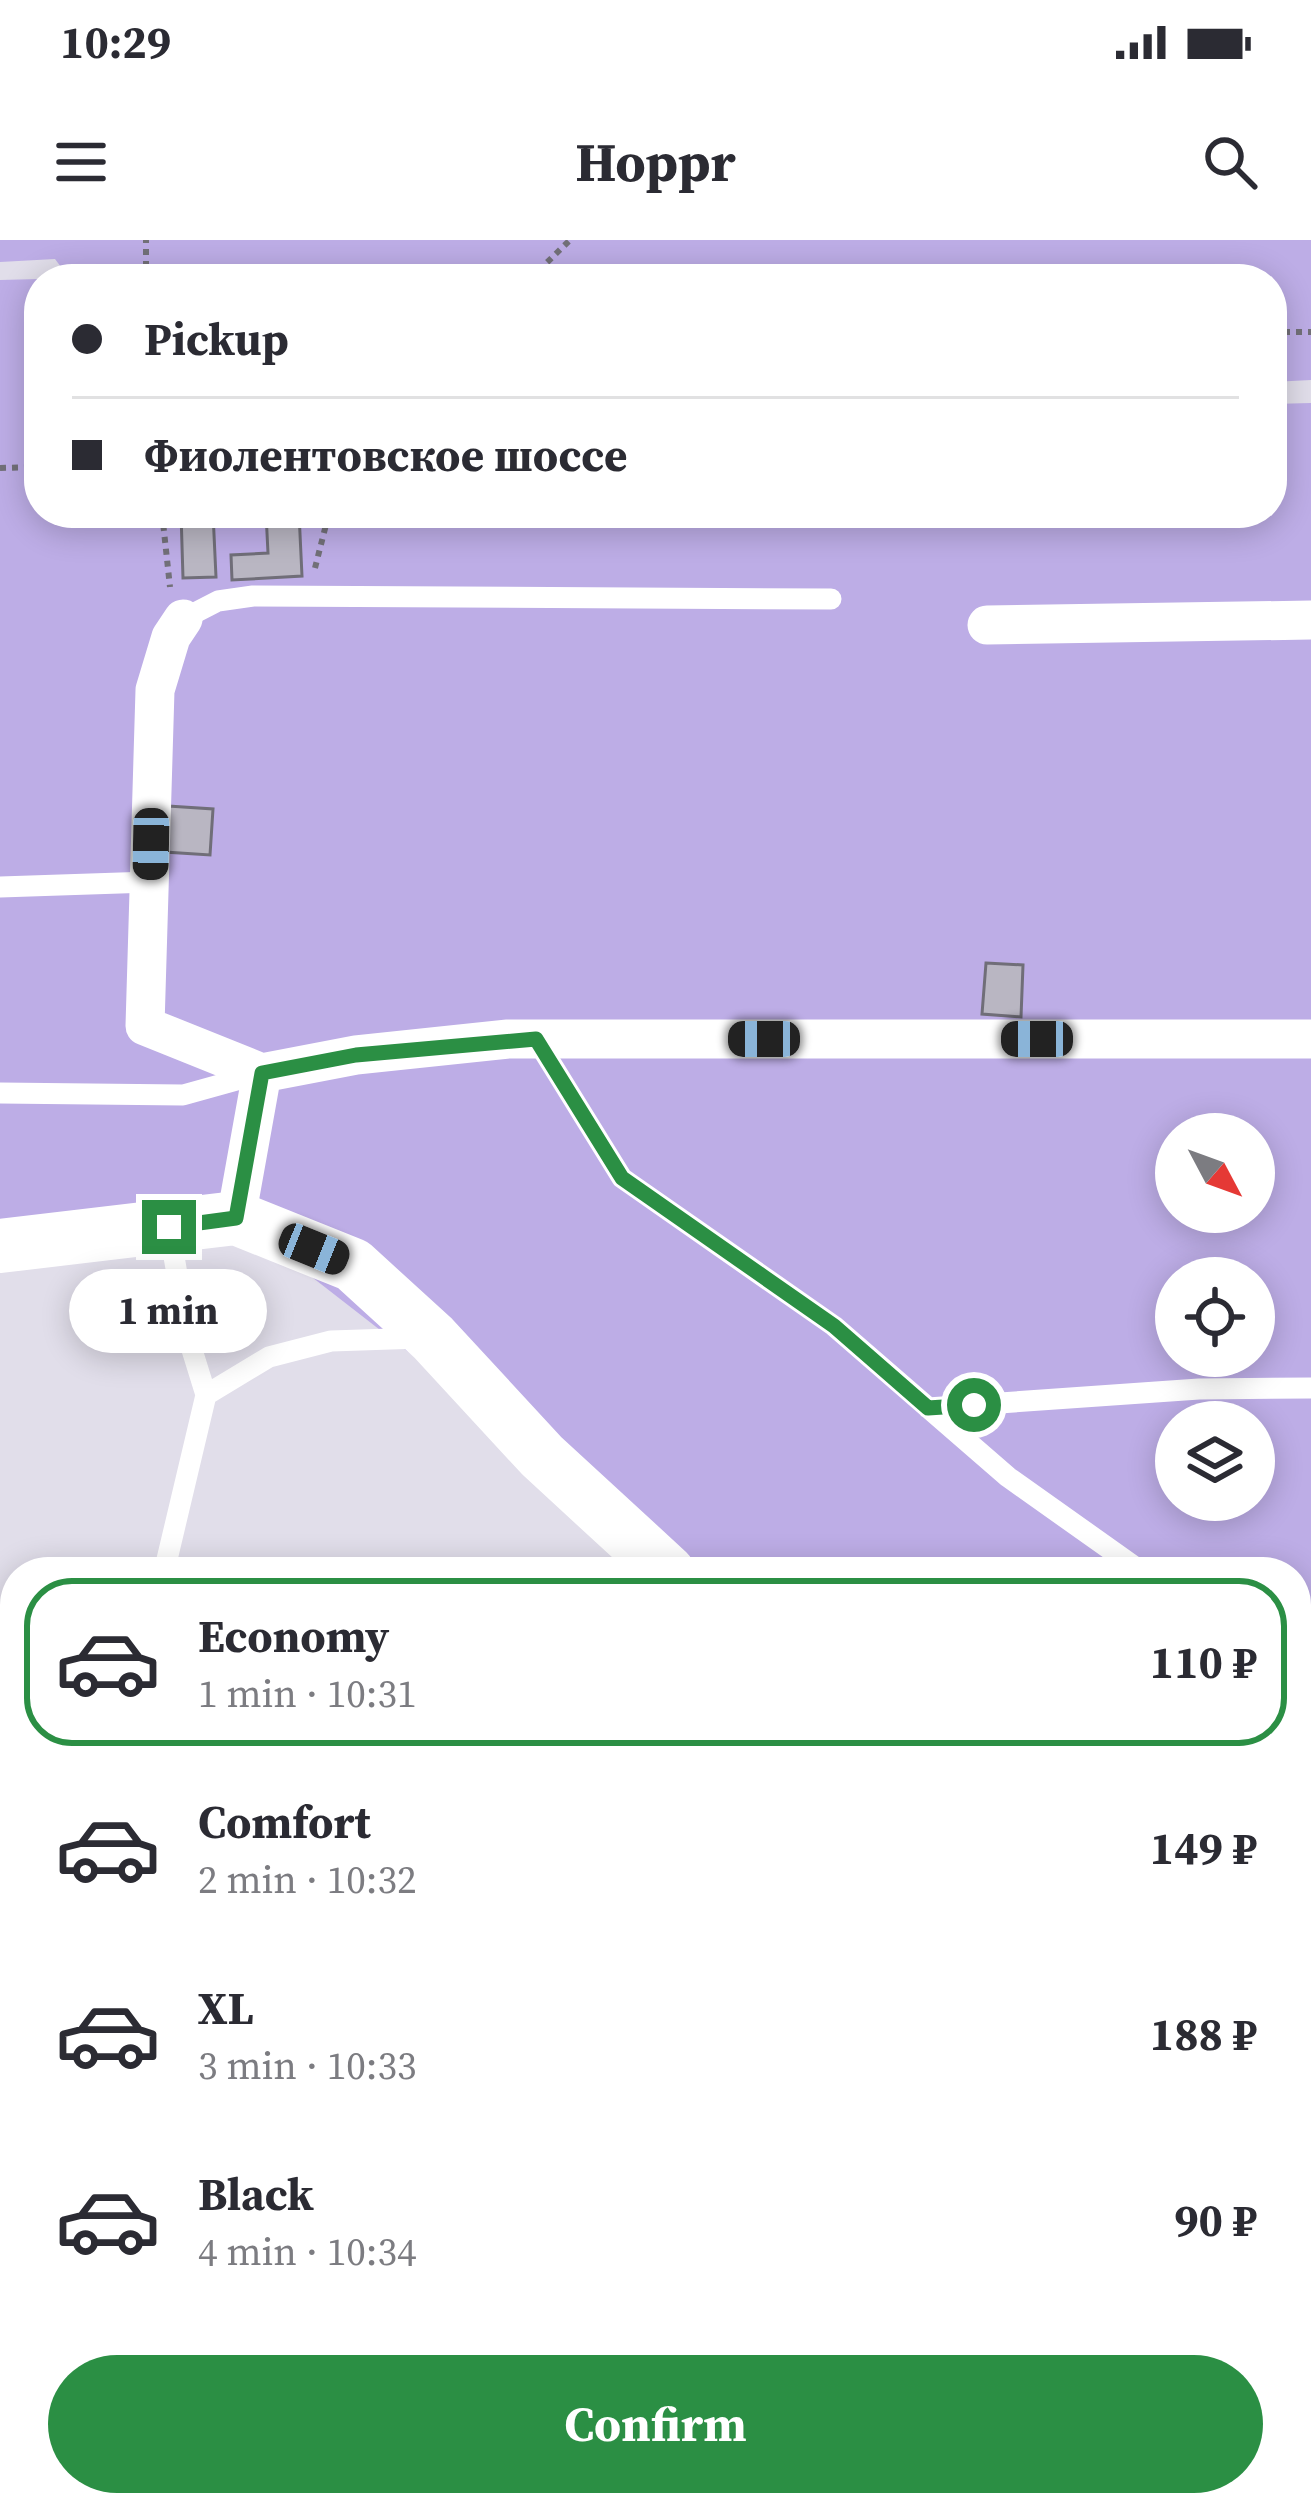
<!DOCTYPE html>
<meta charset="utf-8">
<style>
body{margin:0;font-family:"Source Serif 4",serif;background:#f7f7f7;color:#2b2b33;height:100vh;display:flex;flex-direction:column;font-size:45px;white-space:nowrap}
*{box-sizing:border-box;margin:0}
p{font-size:39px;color:#7c7c81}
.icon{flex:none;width:66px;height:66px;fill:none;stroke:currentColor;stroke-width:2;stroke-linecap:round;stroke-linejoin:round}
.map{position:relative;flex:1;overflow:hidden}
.side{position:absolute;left:0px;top:1317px;width:1311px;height:960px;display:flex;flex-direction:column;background:#fff;border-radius:48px 48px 0 0;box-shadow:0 6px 30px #0003}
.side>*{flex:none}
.banner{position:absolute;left:24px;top:24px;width:1263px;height:264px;border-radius:48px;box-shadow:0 6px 30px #0003;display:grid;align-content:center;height:264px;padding:0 48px;background:#fff}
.needle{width:78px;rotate:131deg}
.tools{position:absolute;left:1155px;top:873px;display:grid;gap:24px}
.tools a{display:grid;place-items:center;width:120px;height:120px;border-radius:50%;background:#fff;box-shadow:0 6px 30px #0003;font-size:60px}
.end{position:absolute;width:54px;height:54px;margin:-27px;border:15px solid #2b8f44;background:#fff;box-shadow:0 0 0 6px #fff}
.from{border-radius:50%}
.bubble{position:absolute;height:84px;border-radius:42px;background:#fff;box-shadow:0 6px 30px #0003;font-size:39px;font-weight:700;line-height:84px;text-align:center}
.car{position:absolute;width:36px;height:72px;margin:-36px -18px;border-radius:15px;box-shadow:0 0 9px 3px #0007;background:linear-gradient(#222 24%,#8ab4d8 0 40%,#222 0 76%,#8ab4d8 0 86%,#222 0)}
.banner b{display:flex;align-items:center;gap:42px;height:114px;font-size:45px}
.banner b+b{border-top:3px solid #e1e1e2}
.banner i{width:30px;height:30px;background:#2b2b33}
ul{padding:21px 0 0;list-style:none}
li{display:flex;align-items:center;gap:36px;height:168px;margin:0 24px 18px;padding:0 24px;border:6px solid transparent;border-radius:48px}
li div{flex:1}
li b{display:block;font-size:45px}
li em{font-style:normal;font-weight:700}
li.on{border-color:#2b8f44}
li>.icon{width:108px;height:108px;stroke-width:1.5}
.button{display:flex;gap:24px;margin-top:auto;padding:24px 48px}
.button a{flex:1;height:138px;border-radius:72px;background:#2b8f44;color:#fff;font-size:48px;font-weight:700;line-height:138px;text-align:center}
.status{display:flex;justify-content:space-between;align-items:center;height:84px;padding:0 60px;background:#fff;direction:ltr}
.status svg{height:33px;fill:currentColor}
header{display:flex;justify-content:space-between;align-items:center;height:156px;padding:0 48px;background:#fff;font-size:54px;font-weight:700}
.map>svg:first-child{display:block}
</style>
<div class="status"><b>10:29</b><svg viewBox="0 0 49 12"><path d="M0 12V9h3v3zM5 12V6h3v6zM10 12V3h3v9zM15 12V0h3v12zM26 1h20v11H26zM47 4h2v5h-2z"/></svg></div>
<header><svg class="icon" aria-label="menu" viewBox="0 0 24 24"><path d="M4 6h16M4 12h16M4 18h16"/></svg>Hoppr<svg class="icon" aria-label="search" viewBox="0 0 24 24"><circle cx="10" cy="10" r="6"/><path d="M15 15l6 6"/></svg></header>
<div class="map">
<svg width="1311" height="2277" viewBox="0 0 1311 2277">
<rect width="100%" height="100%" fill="#e1deea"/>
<path fill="#bdade6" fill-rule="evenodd" d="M0 0H1311V140L1272 142V39H70L55 19 0 22Z
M39 39V273H1272V164L1311 163V1589L1296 1595V1332H682L542 1216 236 978 0 999V40ZM1176 894H1254V972H1176ZM1176 1038H1254V1116H1176ZM1176 1182H1254V1260H1176Z
M1311 1691V2061H1296V1694Z
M1296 2163 1311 2164V2277H80L83 2262H1296Z"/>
<path fill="#b9b6c2" stroke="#706e78" stroke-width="3" d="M181 273H213L216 337 183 338Z
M266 273H299L302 336 232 340 231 315 268 313Z
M168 566 213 569 210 615 165 612Z
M986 723 1023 725 1021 777 982 774Z
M1296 2035H1311V2102H1296Z"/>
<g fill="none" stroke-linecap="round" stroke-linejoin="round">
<path stroke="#727078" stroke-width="6" stroke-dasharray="6 6" stroke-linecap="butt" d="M146 39V0
M530 39 570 0
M1272 92H1311
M0 228 39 227
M162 273 170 347
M315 328 329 273
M1296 1857 1311 1858
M334 2262 347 2277"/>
<path stroke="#fff" stroke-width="21" d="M183 379 218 361 253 356 831 359
M0 647 150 642
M536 799 622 938 834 1086 1008 1237 1142 1332
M0 853 183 855 255 835
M206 1155 269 1117 331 1101 421 1098
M928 1168 1199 1149 1311 1148
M164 1332 206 1155 188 1097 169 988
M0 2017 15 1955"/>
<path stroke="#fff" stroke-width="39" d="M183 379 171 397 155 450 145 786 262 833 356 815 508 799H1311
M987 385 1311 380
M236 978 262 833"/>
<path stroke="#fff" stroke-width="54" d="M0 1006 236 978 353 1025 433 1098 542 1216 668 1332
M1296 1653 1311 1647"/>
</g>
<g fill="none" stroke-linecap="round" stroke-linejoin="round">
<path stroke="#2b8f44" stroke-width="15" d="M169 987 236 978 262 833 356 815 536 799 622 938 834 1086 928 1168 974 1165"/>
</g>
</svg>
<div class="tools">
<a><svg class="needle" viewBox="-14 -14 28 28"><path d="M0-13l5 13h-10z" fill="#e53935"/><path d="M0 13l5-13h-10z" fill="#7c7c81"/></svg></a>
<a><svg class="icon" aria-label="locate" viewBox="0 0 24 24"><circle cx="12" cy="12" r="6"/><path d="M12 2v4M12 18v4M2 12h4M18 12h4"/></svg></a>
<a><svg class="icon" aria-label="layers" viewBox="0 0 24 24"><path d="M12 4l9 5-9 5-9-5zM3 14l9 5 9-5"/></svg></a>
</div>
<i class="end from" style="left:974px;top:1165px"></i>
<i class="end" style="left:169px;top:987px"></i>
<div class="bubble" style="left:69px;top:1029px;width:198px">1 min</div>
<i class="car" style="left:151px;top:604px;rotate:181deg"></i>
<i class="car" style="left:764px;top:799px;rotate:270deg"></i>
<i class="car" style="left:1037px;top:799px;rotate:270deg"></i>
<i class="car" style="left:314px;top:1009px;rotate:112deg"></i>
<div class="banner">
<b><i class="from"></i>Pickup</b>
<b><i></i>Фиолентовское шоссе</b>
</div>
<section class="side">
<ul>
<li class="on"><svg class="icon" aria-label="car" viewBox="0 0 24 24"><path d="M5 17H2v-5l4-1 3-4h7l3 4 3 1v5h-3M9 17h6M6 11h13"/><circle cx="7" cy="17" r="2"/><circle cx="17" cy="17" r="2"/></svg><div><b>Economy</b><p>1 min · 10:31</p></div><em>110 ₽</em></li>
<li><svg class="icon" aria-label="car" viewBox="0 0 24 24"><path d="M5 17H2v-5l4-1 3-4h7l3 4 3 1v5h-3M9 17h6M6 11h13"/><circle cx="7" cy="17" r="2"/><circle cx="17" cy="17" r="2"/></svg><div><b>Comfort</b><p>2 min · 10:32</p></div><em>149 ₽</em></li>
<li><svg class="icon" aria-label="car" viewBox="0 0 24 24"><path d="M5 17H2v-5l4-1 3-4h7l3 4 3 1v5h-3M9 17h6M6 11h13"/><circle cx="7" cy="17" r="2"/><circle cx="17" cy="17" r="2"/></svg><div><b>XL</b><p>3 min · 10:33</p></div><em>188 ₽</em></li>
<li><svg class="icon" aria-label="car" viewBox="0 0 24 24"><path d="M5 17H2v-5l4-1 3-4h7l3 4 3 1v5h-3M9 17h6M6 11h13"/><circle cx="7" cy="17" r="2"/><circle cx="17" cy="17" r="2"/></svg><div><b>Black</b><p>4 min · 10:34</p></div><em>90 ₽</em></li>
</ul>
<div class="button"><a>Confirm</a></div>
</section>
</div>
